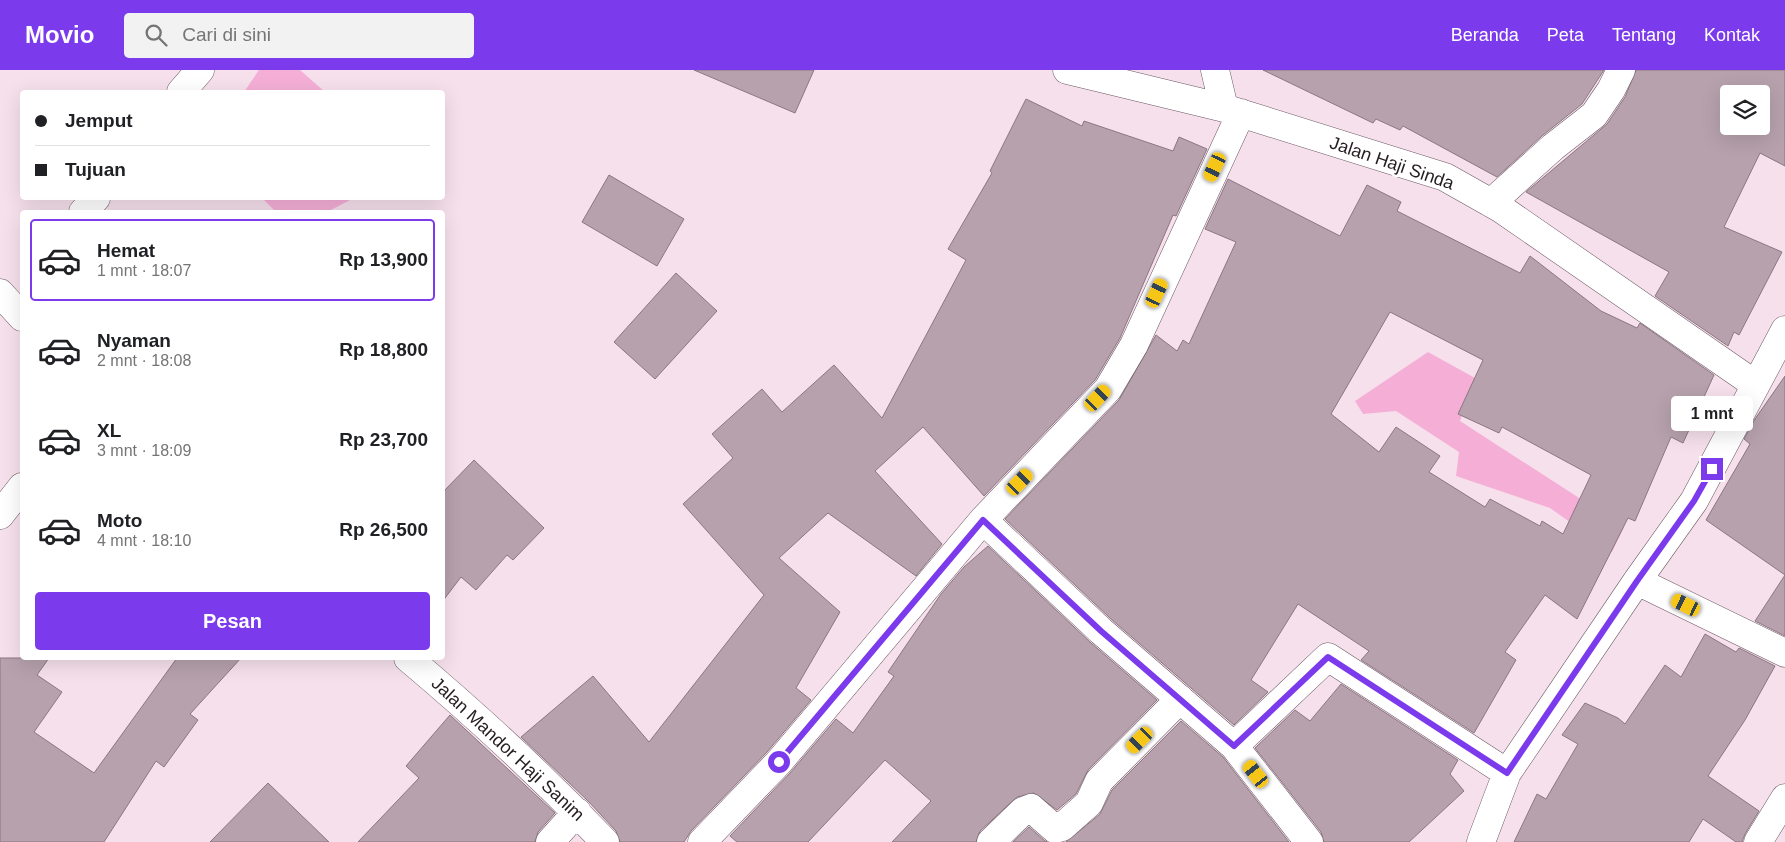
<!DOCTYPE html>
<html lang="id">
<meta charset="utf-8">
<style>
body{margin:0;font-family:Arial,sans-serif;background:#f2f2f2;color:#202124;height:100vh;display:flex;flex-direction:column;font-size:19px;white-space:nowrap}
*{box-sizing:border-box;margin:0}
p{font-size:16px;color:#757577}
.icon{flex:none;width:28px;height:28px;fill:none;stroke:currentColor;stroke-width:2;stroke-linecap:round;stroke-linejoin:round}
.map{position:relative;flex:1;overflow:hidden}
.details{position:absolute;left:20px;top:140px;width:425px;height:450px;display:flex;flex-direction:column;background:#fff;border-radius:5px;box-shadow:0 5px 20px #0002}
.details>*{flex:none}
.hud{position:absolute;left:20px;top:20px;width:425px;height:110px;border-radius:5px;box-shadow:0 5px 20px #0002;display:grid;align-content:center;height:110px;padding:0 15px;background:#fff}
.tools{position:absolute;left:1720px;top:15px;display:grid;gap:10px}
.tools a{display:grid;place-items:center;width:50px;height:50px;border-radius:5px;background:#fff;box-shadow:0 5px 20px #0002;font-size:25px}
.end{position:absolute;width:22px;height:22px;margin:-11px;border:6px solid #7c3aed;background:#fff;box-shadow:0 0 0 2px #fff}
.from{border-radius:50%}
.bubble{position:absolute;height:35px;border-radius:5px;background:#fff;box-shadow:0 5px 20px #0002;font-size:16px;font-weight:800;line-height:35px;text-align:center}
.car{position:absolute;width:15px;height:30px;margin:-15px -8px;border-radius:6px;box-shadow:0 0 4px 1px #0007;background:linear-gradient(#f5c518 24%,#345 0 40%,#f5c518 0 76%,#345 0 86%,#f5c518 0)}
.hud b{display:flex;align-items:center;gap:18px;height:48px;font-size:19px}
.hud b+b{border-top:1px solid #e0e0e0}
.hud i{width:12px;height:12px;background:#202124}
ul{padding:9px 0 0;list-style:none}
li{display:flex;align-items:center;gap:15px;height:82px;margin:0 10px 8px;padding:0 5px;border:2px solid transparent;border-radius:5px}
li div{flex:1}
li b{display:block;font-size:19px}
li em{font-style:normal;font-weight:800}
li.current{border-color:#7c3aed}
li>.icon{width:45px;height:45px;stroke-width:1.5}
.primary-button{display:flex;gap:10px;margin-top:auto;padding:10px 15px}
.primary-button a{flex:1;height:58px;border-radius:5px;background:#7c3aed;color:#fff;font-size:20px;font-weight:800;line-height:58px;text-align:center}
header{display:flex;align-items:center;gap:30px;box-sizing:border-box;height:70px;padding:0 25px;background:#7c3aed;color:#fff}
header strong{font-size:24px}
nav{display:flex;gap:28px;margin-inline-start:auto;font-size:18px}
.search{width:350px;height:45px;background:#f2f2f2;display:flex;align-items:center;gap:12px;box-sizing:border-box;padding:0 18px;border-radius:5px;color:#757577;font-size:19px}
.map>svg:first-child{display:block}
</style>
<header>
<strong>Movio</strong>
<div class="search"><svg class="icon" aria-label="search" viewBox="0 0 24 24"><circle cx="10" cy="10" r="6"/><path d="M15 15l6 6"/></svg>Cari di sini</div>
<nav><a>Beranda</a><a>Peta</a><a>Tentang</a><a>Kontak</a></nav>
</header>
<div class="map">
<svg width="1785" height="772" viewBox="0 0 1785 772">
<rect width="100%" height="100%" fill="#f6e0ec"/>
<path fill="#f5afd7" d="M259 0H300L325 22H244Z
M262 128H354L327 142H276Z
M1428 282 1475 308 1460 351 1624 457 1612 482 1550 438 1456 406 1459 382 1396 341 1363 344 1355 331Z"/>
<path fill="#b6a1ad" stroke="#8b7782" fill-rule="evenodd" d="M694 0H814L795 43Z
M1263 0H1604L1582 34 1543 65 1497 107 1403 56 1400 60 1376 49 1373 53Z
M1636 0H1785V96L1760 83 1724 157 1782 182 1739 265 1734 262 1728 276 1655 226 1669 202 1526 122 1607 54 1625 27ZM1729 24H1761V56H1729Z
M1026 29 1082 56 1084 51 1173 81 1179 67 1207 79 1176 146 1173 145 1120 268 1095 310 984 426 923 357 875 401 942 474 916 506 828 443 779 488 840 542 796 618 811 630 767 682 691 761 684 772H620L616 761 588 731 521 667 593 606 649 672 764 525 683 434 733 388 712 364 762 319 782 342 834 295 882 348 966 190 948 179 992 103 990 101Z
M609 105 684 149 657 196 582 152Z
M1228 109 1340 166 1367 115 1401 132 1397 141 1520 203 1530 186 1601 241 1637 258 1640 253 1714 305 1683 373 1671 367 1635 451 1628 448 1577 549 1545 525 1505 582 1516 590 1474 663 1361 590 1369 581 1298 534 1251 610 1268 622 1234 655 1111 549 1005 449 1119 330 1156 265 1177 281 1183 270 1189 274 1236 172 1205 159ZM1390 242 1483 290 1458 344 1499 363 1502 357 1591 405 1563 464 1542 451 1540 456 1490 429 1485 437 1429 402 1440 386 1396 357 1379 382 1331 344Z
M676 203 717 241 655 309 614 272Z
M1785 306V566L1755 551 1785 505 1706 450 1750 374 1744 369 1755 349Z
M474 390 544 458 513 490 507 485 476 520 461 507 442 532V423Z
M988 476 1091 573 1157 630 1088 700 1076 724 1057 740 1034 723 1017 727 980 761 976 772H892L931 731 885 690 808 772H737L730 766 790 703 836 649 853 663 894 606 888 602 941 524 964 497Z
M1705 564 1736 582 1739 578 1775 596 1745 650 1708 706 1759 741 1745 764 1742 772H1736L1703 749 1689 772H1514L1537 724 1546 729 1578 674 1562 665 1585 633 1618 648 1625 654 1665 595 1681 607Z
M0 588H49L37 605 62 622 34 662 94 703 177 588H241L190 644 198 650 164 697 156 691 104 772H0Z
M1341 614 1458 690 1450 704 1464 721 1409 772H1324L1321 762 1255 678 1295 640 1310 651Z
M450 645 555 743 538 762 535 772H358L419 708 406 696Z
M1181 651 1223 687 1289 772H1066L1100 744 1112 720Z
M268 713 329 772H210Z
M1029 757 1045 771 1047 772H1013Z"/>
<g fill="none" stroke-linecap="round" stroke-linejoin="round">
<defs>
<path id="street" d="M1067 0 1224 38 1445 107 1500 138 1756 315
M1215 0 1224 38
M181 22 200 0
M1491 133 1553 77 1594 45 1611 20 1621 0
M83 142 96 128
M0 223 22 247
M0 445 22 417
M983 450 1108 319 1134 275 1241 43
M1637 511 1785 583
M408 588C477 646 543 707 605 772
M1234 676 1328 587 1507 703
M550 772 577 742
M702 772 779 692 983 450 1101 561 1234 676 1309 772
M991 772 1023 741 1031 738 1055 759 1062 757 1089 733 1099 711 1180 629
M1481 772 1507 703 1637 511 1694 431 1785 260
M1758 772 1785 728"/>
</defs>
<use href="#street" stroke="#6b5863" stroke-width="29"/>
<use href="#street" stroke="#fff" stroke-width="28"/>
</g>
<g fill="none" stroke-linecap="round" stroke-linejoin="round">
<path stroke="#7c3aed" stroke-width="6" d="M779 692 983 450 1101 561 1234 676 1328 587 1507 703 1637 511 1694 431 1712 399"/>
</g>
<g text-anchor="middle" stroke-width="5" stroke-linejoin="round" paint-order="stroke">
<g font-size="18" fill="#251d22" stroke="#fff">
<text transform="translate(1392 93) rotate(19)" y="6">Jalan Haji Sinda</text>
<text transform="translate(508 679) rotate(43)" y="6">Jalan Mandor Haji Sanim</text>
</g>
</g>
</svg>
<div class="tools">
<a><svg class="icon" aria-label="layers" viewBox="0 0 24 24"><path d="M12 4l9 5-9 5-9-5zM3 14l9 5 9-5"/></svg></a>
</div>
<i class="end from" style="left:779px;top:692px"></i>
<i class="end" style="left:1712px;top:399px"></i>
<div class="bubble" style="left:1671px;top:326px;width:82px">1 mnt</div>
<i class="car" style="left:1215px;top:97px;rotate:205deg"></i>
<i class="car" style="left:1157px;top:223px;rotate:25deg"></i>
<i class="car" style="left:1098px;top:328px;rotate:44deg"></i>
<i class="car" style="left:1020px;top:412px;rotate:44deg"></i>
<i class="car" style="left:1686px;top:535px;rotate:296deg"></i>
<i class="car" style="left:1140px;top:670px;rotate:225deg"></i>
<i class="car" style="left:1256px;top:704px;rotate:322deg"></i>
<div class="hud">
<b><i class="from"></i>Jemput</b>
<b><i></i>Tujuan</b>
</div>
<section class="details">
<ul>
<li class="current"><svg class="icon" aria-label="car" viewBox="0 0 24 24"><path d="M5 17H2v-5l4-1 3-4h7l3 4 3 1v5h-3M9 17h6M6 11h13"/><circle cx="7" cy="17" r="2"/><circle cx="17" cy="17" r="2"/></svg><div><b>Hemat</b><p>1 mnt · 18:07</p></div><em>Rp 13,900</em></li>
<li><svg class="icon" aria-label="car" viewBox="0 0 24 24"><path d="M5 17H2v-5l4-1 3-4h7l3 4 3 1v5h-3M9 17h6M6 11h13"/><circle cx="7" cy="17" r="2"/><circle cx="17" cy="17" r="2"/></svg><div><b>Nyaman</b><p>2 mnt · 18:08</p></div><em>Rp 18,800</em></li>
<li><svg class="icon" aria-label="car" viewBox="0 0 24 24"><path d="M5 17H2v-5l4-1 3-4h7l3 4 3 1v5h-3M9 17h6M6 11h13"/><circle cx="7" cy="17" r="2"/><circle cx="17" cy="17" r="2"/></svg><div><b>XL</b><p>3 mnt · 18:09</p></div><em>Rp 23,700</em></li>
<li><svg class="icon" aria-label="car" viewBox="0 0 24 24"><path d="M5 17H2v-5l4-1 3-4h7l3 4 3 1v5h-3M9 17h6M6 11h13"/><circle cx="7" cy="17" r="2"/><circle cx="17" cy="17" r="2"/></svg><div><b>Moto</b><p>4 mnt · 18:10</p></div><em>Rp 26,500</em></li>
</ul>
<div class="primary-button"><a>Pesan</a></div>
</section>
</div>
